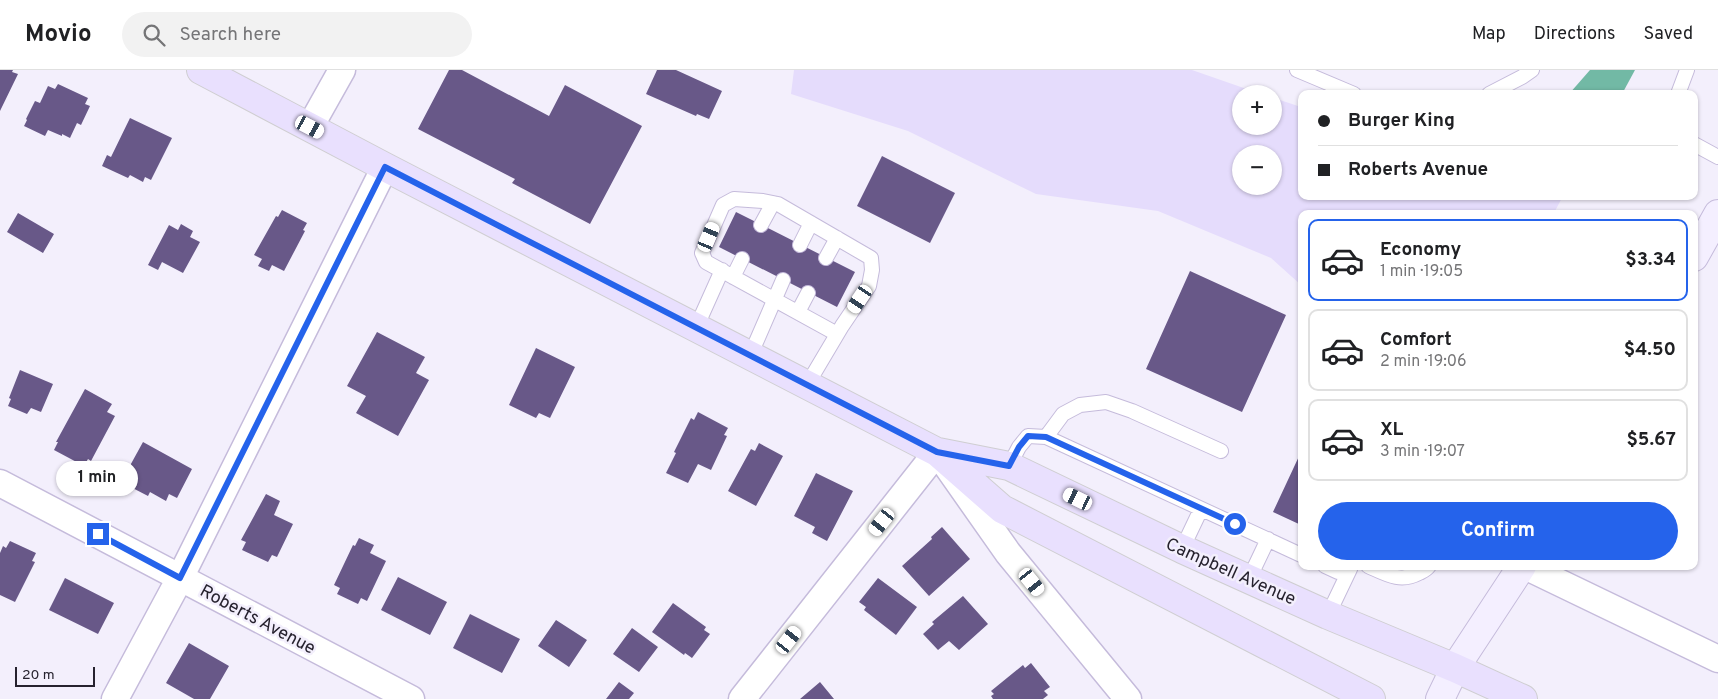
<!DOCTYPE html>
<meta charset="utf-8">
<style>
body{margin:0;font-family:Overpass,sans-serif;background:#f2f2f2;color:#202124;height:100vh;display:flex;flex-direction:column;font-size:19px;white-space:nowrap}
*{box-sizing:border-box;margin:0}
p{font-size:16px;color:#757577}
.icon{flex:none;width:28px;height:28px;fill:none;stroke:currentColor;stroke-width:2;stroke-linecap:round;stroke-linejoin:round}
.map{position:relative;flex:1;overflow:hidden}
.details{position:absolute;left:1298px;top:140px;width:400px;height:360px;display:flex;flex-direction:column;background:#fff;border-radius:10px;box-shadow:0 1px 4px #0004}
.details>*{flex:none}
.banner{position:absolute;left:1298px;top:20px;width:400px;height:110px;border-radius:10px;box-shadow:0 1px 4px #0004;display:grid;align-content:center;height:110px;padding:0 20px;background:#fff}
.buttons{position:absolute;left:1232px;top:15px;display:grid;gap:10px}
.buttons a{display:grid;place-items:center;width:50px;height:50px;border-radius:50%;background:#fff;box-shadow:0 1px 4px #0004;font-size:25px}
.scale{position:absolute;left:15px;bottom:12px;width:80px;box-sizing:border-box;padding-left:5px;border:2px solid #26222e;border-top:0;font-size:14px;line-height:18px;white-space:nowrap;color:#26222e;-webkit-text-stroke:4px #f3effc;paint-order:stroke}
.end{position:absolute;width:22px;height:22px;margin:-11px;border:6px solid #2563eb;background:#fff;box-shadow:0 0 0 2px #fff}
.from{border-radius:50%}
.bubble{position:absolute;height:35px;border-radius:18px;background:#fff;box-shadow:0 1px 4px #0004;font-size:16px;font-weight:700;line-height:35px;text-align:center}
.car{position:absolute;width:15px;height:30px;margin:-15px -8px;border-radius:6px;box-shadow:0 0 4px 1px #0007;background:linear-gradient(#fff 24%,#345 0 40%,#fff 0 76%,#345 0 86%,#fff 0)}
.banner b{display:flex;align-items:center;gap:18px;height:48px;font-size:19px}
.banner b+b{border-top:1px solid #e0e0e0}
.banner i{width:12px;height:12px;background:#202124}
ul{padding:9px 0 0;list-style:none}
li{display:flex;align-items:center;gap:15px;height:82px;margin:0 10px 8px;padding:0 10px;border:2px solid #e0e0e0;border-radius:10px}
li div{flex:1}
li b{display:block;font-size:19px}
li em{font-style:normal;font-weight:700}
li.current{border-color:#2563eb}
li>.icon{width:45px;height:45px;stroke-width:1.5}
.cta{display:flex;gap:10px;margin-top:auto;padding:10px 20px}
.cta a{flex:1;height:58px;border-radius:30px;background:#2563eb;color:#fff;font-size:20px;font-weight:700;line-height:58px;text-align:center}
header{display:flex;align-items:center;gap:30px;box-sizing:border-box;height:70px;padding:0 25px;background:#fff;border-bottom:1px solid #e0e0e0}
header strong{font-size:24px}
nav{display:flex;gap:28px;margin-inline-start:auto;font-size:18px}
.search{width:350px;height:45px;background:#f2f2f2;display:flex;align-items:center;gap:12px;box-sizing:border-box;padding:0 18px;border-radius:28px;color:#757577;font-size:19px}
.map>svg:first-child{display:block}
</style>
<header>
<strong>Movio</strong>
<div class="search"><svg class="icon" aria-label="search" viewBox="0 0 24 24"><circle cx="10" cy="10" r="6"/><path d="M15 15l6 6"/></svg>Search here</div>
<nav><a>Map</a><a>Directions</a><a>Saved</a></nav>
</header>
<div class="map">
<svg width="1718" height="629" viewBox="0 0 1718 629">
<rect width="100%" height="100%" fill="#f3effc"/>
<path fill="#e5dcfc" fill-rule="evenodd" d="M794 0H1192L1261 24H1241V56H1274V28L1301 37V126H1563L1555 141 1548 144H1301V215L1271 188 1158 141 1036 124 908 61 791 24ZM1241 84H1274V116H1241Z"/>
<path fill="#72b9a5" d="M1590 0H1635L1622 24H1569Z"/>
<path fill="#685888" d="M0 0H13L12 2 18 4 0 41Z
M449 0H462L549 46 565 15 642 56 590 154 512 113 515 109 418 59Z
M657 0H676L722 21 709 49 697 44 696 46 646 24Z
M58 14 88 28 85 34 90 36 81 55 77 53 70 68 62 64V66L48 60 45 66 24 56 27 50 26 49 35 31 40 33 48 16 55 19Z
M130 48 172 68 151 110 145 107 143 112 130 105 128 108 102 96 107 85 111 87Z
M882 86 955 123 930 173 857 136Z
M282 140 307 153 303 160 305 161 284 201 272 195 269 201 258 196 262 189 254 185 276 146 278 147Z
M736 142 855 202 837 237 719 177Z
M18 143 54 164 43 183 7 162Z
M181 154 193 161 190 167 200 172 183 203 162 192 158 200 148 195 169 155 178 160Z
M1190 201 1286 245 1242 342 1146 299Z
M377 262 425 287 416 303 429 310 398 366 356 343 366 326 347 316Z
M536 278 575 297 550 348 539 343 536 348 509 335Z
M20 300 53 314 41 342 31 338 27 344 8 336 11 329 9 328Z
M85 319 112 334 107 342 115 346 91 391 88 389 84 396 54 380 58 372H56Z
M698 342 728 358 724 365 727 366 711 400 698 394 688 413 666 403 676 383 674 382 691 348 694 350Z
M143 372 192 399 177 428 169 424 166 431 150 422 148 426 121 412Z
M759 373 783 386 756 436 728 421 751 379 755 381Z
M1301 382V455L1273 442Z
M816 403 853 421 827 471 812 463 815 457 794 446Z
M266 424 280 431 274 445 293 454 277 487 272 485 268 492 242 480 246 472 241 470Z
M942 457 970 489 929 526 902 496 932 469 931 467Z
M359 468 374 475 370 483 386 491 367 531 361 528 358 534 337 524 340 518 334 515 353 475 355 476Z
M10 471 36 483 32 491 35 492 15 532 0 525V483L3 476 6 478Z
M398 507 447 532 430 565 381 540Z
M65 508 114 533 98 564 49 540Z
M878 508 917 537 896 565 864 540 866 537 859 532Z
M963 526 988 554 959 580 949 571 938 580 923 564 934 554 932 552Z
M673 533 706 557 704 560 710 564 692 588 685 583 684 585 652 562Z
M470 544 520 569 502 603 453 578Z
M556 550 587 570 569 597 538 576Z
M632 558 658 577 639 602 613 584Z
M189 573 229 596 210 629H194L166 613Z
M1031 593 1050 617 1044 621 1048 625 1043 629H993L991 626 994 624 991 621 1023 595 1025 598Z
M619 612 634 623 629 629H606Z
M820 612 834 629H800Z"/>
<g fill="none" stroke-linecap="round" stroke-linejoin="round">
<defs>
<path id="service" d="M1297 0 1354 24
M1489 24 1522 7 1532 0
M1678 24 1687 0
M1694 74 1718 87
M761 155 773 133
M800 175 811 153
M826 188 837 168
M733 207 742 189
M798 242 808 223
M696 258 722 200
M750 286 783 210
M807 315 842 256 869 216 872 200 871 188 778 134 763 131 734 129 723 135 702 183 706 192 837 264
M1046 367 1063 344 1080 335 1106 332 1132 341 1221 381
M1009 396 1019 377 1028 366 1046 367 1301 485
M1182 479 1201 439
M1325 496 1338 502 1350 499 1351 496
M1368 496C1386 504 1400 513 1419 503 1423 501 1426 500 1429 496
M1249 509 1268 469
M1328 545 1350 499"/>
<path id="minor" d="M310 57 342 0
M0 413 411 629
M1525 496 1718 589
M115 629 180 508 385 97
M742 629 937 382 1008 483 1128 629"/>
<path id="secondary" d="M1694 187 1718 144
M1440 629 1455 598 1522 496"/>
<path id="primary" d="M201 0 385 97 937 382 1002 439 1371 629
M938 382 1009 396 1182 479 1328 545 1455 598 1523 629"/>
</defs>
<use href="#service" stroke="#c5bbdb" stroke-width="16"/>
<use href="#minor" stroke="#c5bbdb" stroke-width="29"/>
<use href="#secondary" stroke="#c5bbdb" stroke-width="30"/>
<use href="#primary" stroke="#cfced1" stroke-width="30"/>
<use href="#service" stroke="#fff" stroke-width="14"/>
<use href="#minor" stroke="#fff" stroke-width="26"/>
<use href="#secondary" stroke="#f4efff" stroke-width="28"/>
<use href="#primary" stroke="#e9e0fe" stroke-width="28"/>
</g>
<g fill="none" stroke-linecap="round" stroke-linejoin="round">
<path stroke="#2563eb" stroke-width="6" d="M98 464 180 508 385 97 937 382 1009 396 1019 377 1028 366 1046 367 1235 454"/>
</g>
<g text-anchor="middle" stroke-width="5" stroke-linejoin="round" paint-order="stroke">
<g font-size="18" fill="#26222e" stroke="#f3effc">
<text transform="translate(1231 501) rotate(24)" y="6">Campbell Avenue</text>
<text transform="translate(258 549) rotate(28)" y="6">Roberts Avenue</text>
</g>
</g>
</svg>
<div class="buttons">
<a>+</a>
<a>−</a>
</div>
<div class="scale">20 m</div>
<i class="end from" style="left:1235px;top:454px"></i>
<i class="end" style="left:98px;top:464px"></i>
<div class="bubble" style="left:56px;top:391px;width:82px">1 min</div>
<i class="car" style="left:310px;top:57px;rotate:118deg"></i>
<i class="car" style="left:709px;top:167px;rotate:23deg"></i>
<i class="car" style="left:860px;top:229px;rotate:214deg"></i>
<i class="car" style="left:1078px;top:429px;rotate:296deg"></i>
<i class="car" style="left:882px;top:452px;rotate:219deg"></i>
<i class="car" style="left:1032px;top:512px;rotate:141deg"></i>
<i class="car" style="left:789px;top:570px;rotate:38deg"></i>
<div class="banner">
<b><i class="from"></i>Burger King</b>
<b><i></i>Roberts Avenue</b>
</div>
<section class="details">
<ul>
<li class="current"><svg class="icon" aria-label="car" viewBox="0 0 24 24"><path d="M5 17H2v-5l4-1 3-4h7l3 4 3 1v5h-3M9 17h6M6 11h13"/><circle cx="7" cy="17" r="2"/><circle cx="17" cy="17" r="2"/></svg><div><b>Economy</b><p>1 min · 19:05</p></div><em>$3.34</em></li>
<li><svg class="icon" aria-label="car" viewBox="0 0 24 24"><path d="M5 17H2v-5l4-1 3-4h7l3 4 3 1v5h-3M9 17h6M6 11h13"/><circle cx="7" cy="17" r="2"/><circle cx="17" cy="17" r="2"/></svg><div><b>Comfort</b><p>2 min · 19:06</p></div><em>$4.50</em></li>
<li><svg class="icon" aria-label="car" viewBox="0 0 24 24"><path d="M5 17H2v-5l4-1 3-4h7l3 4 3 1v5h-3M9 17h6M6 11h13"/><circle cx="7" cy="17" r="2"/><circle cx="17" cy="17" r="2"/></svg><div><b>XL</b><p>3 min · 19:07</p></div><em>$5.67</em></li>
</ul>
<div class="cta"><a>Confirm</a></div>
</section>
</div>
